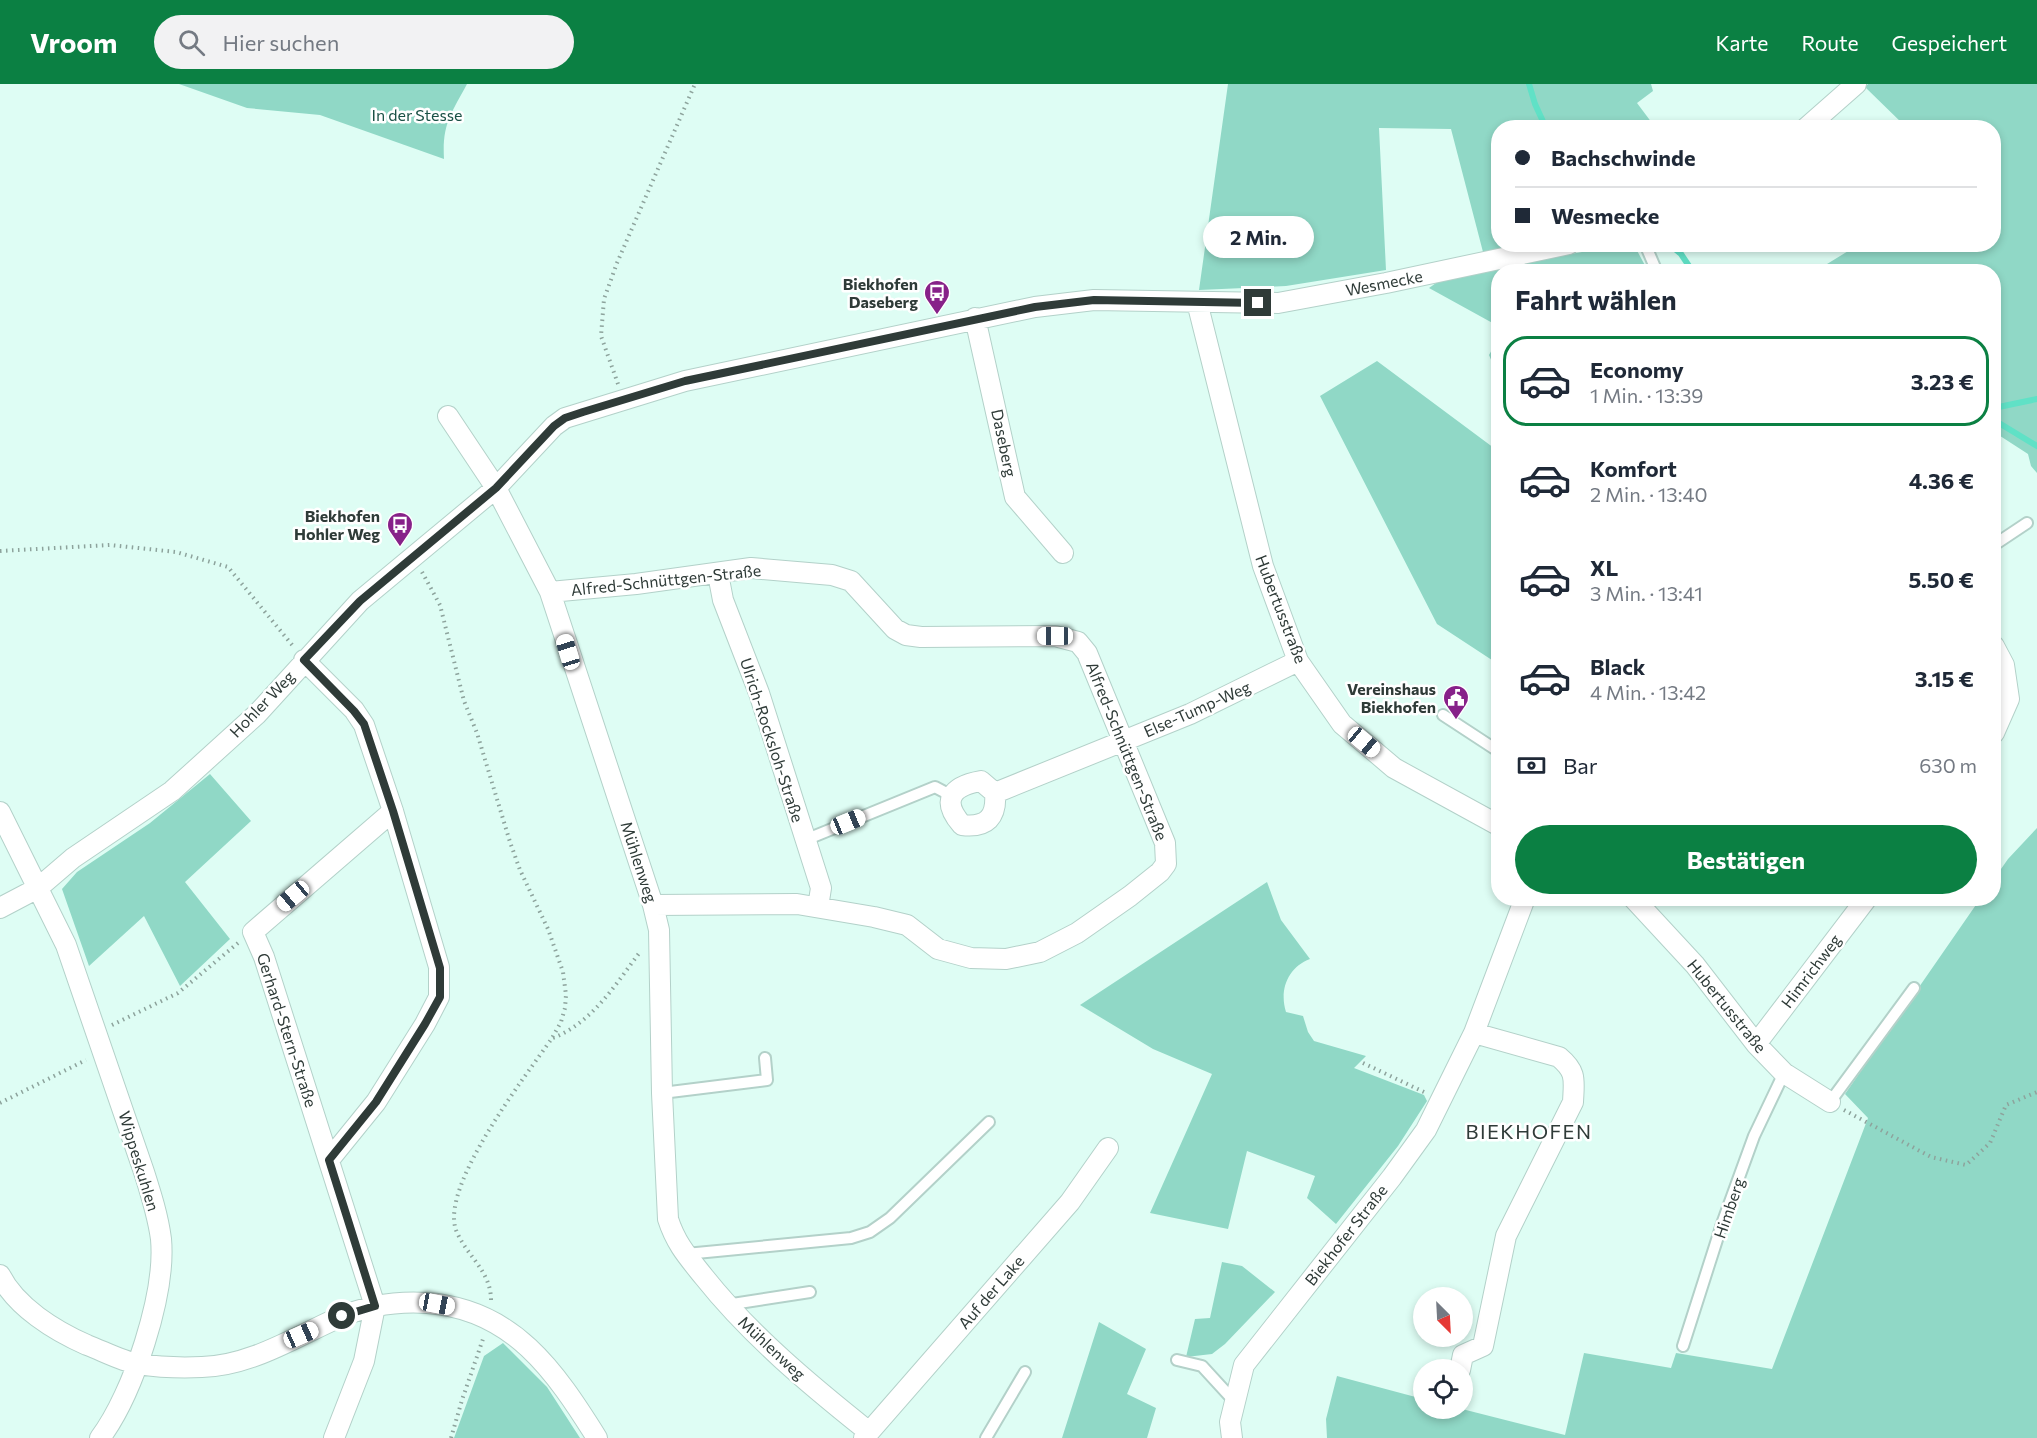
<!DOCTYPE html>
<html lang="de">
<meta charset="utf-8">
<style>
body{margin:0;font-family:Commissioner,sans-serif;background:#f2f2f3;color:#1f2937;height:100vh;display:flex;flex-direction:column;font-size:22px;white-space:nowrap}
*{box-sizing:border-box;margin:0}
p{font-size:20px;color:#747a83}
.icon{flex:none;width:33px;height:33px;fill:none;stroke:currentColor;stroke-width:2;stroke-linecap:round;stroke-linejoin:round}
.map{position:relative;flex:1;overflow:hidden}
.details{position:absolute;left:1491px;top:180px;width:510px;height:642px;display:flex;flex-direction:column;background:#fff;border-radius:24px;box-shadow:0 3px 9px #0003}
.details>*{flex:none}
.banner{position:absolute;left:1491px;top:36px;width:510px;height:132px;border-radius:24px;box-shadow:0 3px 9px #0003;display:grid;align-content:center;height:132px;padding:0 24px;background:#fff}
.needle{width:39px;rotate:156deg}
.tools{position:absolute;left:1413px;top:1203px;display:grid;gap:12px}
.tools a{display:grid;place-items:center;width:60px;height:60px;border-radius:50%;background:#fff;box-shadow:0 3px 9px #0003;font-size:30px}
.end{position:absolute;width:27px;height:27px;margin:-14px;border:8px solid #2f3b38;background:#fff;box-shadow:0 0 0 3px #fff}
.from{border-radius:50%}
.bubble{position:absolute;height:42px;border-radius:21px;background:#fff;box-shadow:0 3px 9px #0003;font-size:20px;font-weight:700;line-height:42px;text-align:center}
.car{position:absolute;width:18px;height:36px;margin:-18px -9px;border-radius:8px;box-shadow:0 0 4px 2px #0007;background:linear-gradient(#fff 24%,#345 0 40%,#fff 0 76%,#345 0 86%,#fff 0)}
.banner b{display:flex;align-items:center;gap:21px;height:57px;font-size:22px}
.banner b+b{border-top:2px solid #e0e1e3}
.banner i{width:15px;height:15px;background:#1f2937}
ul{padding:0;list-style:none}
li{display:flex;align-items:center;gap:18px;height:90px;margin:0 12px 9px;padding:0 12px;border:3px solid transparent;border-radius:24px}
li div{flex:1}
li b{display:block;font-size:22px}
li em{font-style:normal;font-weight:700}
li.current{border-color:#0b8043}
li>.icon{width:54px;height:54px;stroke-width:1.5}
h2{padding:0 24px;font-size:27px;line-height:72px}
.pay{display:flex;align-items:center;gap:15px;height:66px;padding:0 24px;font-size:22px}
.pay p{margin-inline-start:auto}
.primary-button{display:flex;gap:12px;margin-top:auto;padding:12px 24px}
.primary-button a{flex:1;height:69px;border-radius:36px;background:#0b8043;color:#fff;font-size:24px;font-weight:700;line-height:69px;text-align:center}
header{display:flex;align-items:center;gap:36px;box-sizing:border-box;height:84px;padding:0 30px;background:#0b8043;color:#fff}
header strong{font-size:28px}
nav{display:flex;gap:33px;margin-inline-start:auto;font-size:21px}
.search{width:420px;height:54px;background:#f2f2f3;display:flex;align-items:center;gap:15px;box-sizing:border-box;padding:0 21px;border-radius:33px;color:#747a83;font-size:22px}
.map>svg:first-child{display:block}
</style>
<header>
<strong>Vroom</strong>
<div class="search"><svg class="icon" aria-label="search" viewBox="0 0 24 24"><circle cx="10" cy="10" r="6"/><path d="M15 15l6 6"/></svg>Hier suchen</div>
<nav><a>Karte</a><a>Route</a><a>Gespeichert</a></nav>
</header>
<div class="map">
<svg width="2037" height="1354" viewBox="0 0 2037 1354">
<rect width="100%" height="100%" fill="#defdf4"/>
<path fill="#90d8c6" d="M179 0H467C451 30 442 40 444 75L320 31 247 24Z
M1228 0H1651L1653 7 1637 19 1655 43 1498 44V160L1518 161 1483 168 1451 45 1379 44 1386 186 1286 202 1199 206Z
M1868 0H2037V389L2031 382 2028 370 1994 348V188H1814L1858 161 1994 160V44L1906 43 1865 3Z
M1634 161 1648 187 1498 188V242L1429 204 1446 192 1582 168Z
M1498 255V292L1489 271Z
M1377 277 1498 367V580L1437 540 1320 312Z
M210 690 251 737 185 798 230 855 180 902 144 832 89 882 62 805 77 788 150 739Z
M2037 744V1354H1327L1326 1335 1337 1292 1423 1315 1424 1324 1462 1325 1565 1351 1584 1269 1671 1284 1676 1269 1772 1285 1868 1034 1845 1010 1980 815 1994 814V795L2008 775Z
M1267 798 1281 836 1310 875C1288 883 1279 906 1286 928L1303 932 1308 948 1314 957 1366 972 1354 984 1424 1011 1427 1017 1398 1062 1336 1140 1307 1114 1315 1092 1247 1067 1228 1145 1150 1129 1212 990 1153 965 1080 921Z
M1222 1178 1242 1182 1275 1208 1225 1260 1212 1270 1186 1273 1195 1235 1210 1234Z
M1099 1238 1146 1265 1127 1310 1156 1324 1147 1354H1062Z
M503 1259 547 1303 580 1354H454L484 1272Z"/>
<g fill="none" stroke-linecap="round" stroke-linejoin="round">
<path stroke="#60e1c6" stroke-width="6" d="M1529 0 1535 20 1546 44
M1669 160 1681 170 1693 188
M1603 161 1605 160
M1994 324 2037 315
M1994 336 2037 362"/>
<defs>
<path id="service" d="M1645 160 1657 188
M1994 461 2027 439
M1443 631 1498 667
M805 756 935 703 952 712
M662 1009 767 996 765 974
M1830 1018 1914 904
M686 1170 851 1154 870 1148 890 1134 989 1038
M726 1221 810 1208
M1683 1262 1722 1140 1754 1052 1784 989
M1177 1276 1202 1282 1235 1318
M986 1354 1025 1288"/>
<path id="minor" d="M1806 44 1856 0
M1197 218 1263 482 1298 577 1342 640 1394 684 1498 741
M975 234 1015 413 1063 469
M448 332 496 404 550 508 653 821 659 846 662 1009 668 1135C676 1160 688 1173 704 1193 751 1252 810 1301 869 1348
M718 490 723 516 759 609 821 804 818 823
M550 508 636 500 751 484 832 491 851 497 895 545 906 551 921 553 1055 552 1078 558 1087 569 1165 759 1166 780 1160 788 1130 812 1077 849 1040 868 1006 875 971 874 938 865 907 841 874 833 797 820 653 821
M1994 562 2004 581 2009 615 1994 649
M304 576 354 626 364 641 393 727 439 883V913L425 940 376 1018 329 1076
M995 709C997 733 987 744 962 741 940 716 952 702 981 697L995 709 1190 630 1298 577
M0 728 66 861 144 1088C151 1110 158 1132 161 1155 166 1210 133 1310 100 1354
M1633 814 1695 881 1756 960 1784 989 1830 1018
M0 824 38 804 73 774 172 707 257 630 360 517 496 404 554 342 565 334 685 297 1035 223 1094 216 1278 219 1386 199 1569 160
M1756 960 1867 814
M0 1191C16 1223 55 1247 87 1261 103 1267 121 1277 138 1280 158 1283 182 1284 202 1283 250 1282 295 1253 338 1234 366 1222 397 1217 427 1219 513 1225 555 1287 597 1354
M1460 1286 1463 1271 1483 1262 1506 1152 1573 1018C1574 996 1577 988 1559 973L1474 949
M334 1354 364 1277 375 1222 264 873 253 848 393 727
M864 1354 1070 1118 1108 1064
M1232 1354 1230 1338 1244 1281 1392 1093 1426 1046 1474 949 1525 814"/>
</defs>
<use href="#service" stroke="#b3d1c9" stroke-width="14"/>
<use href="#minor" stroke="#b3d1c9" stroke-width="22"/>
<path stroke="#8da39c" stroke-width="4" stroke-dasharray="1.5 4.5" stroke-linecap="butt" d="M618 300 601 252 604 215 617 179 695 0
M0 467 110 461 176 468 228 483 293 562
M422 488 440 521 464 617 477 649 510 758 520 786 548 845 563 888 566 911 565 924 561 938 552 954C526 992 440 1101 456 1146 466 1172 492 1187 491 1218
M112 941 178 909 238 859
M553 954C593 938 615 901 640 868
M1363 979 1424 1008
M0 1019 86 976
M1844 1026 1931 1073 1966 1081 1990 1059 2006 1021 2037 1008
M451 1354 462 1316 483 1255"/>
<use href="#service" stroke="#fff" stroke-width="10"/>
<use href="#minor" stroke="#fff" stroke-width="20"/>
</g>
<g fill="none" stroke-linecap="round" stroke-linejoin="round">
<path stroke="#2f3b38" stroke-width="8" d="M342 1232 375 1222 329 1076 376 1018 425 940 440 913V884L393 727 364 640 354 627 304 576 360 517 496 404 554 342 565 334 583 328 685 297 1035 223 1094 216 1258 219"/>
</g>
<defs>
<symbol id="bus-pin" viewBox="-11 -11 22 30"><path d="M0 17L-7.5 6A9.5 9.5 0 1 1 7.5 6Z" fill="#872189" stroke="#fff"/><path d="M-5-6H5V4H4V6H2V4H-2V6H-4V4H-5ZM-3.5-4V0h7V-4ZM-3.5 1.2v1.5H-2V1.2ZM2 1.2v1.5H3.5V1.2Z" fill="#fff"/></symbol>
<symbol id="civic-pin" viewBox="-11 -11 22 30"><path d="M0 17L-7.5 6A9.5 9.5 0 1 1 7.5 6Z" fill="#872189" stroke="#fff"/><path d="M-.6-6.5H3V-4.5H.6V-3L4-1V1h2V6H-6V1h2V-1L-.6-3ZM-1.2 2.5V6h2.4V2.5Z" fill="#fff"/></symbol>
</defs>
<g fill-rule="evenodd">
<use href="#bus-pin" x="922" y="194" width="30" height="40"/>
<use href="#bus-pin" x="385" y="426" width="30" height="40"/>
<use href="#civic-pin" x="1441" y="599" width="30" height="40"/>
</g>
<g text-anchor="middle" stroke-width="5" stroke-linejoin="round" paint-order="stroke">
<g font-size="16" fill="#1a5146" stroke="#fff">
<text x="417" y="37">In der Stesse</text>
</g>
<g font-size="16" fill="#2f3b38" stroke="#fff">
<text transform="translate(1384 199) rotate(-11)" y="6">Wesmecke</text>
<text transform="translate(1004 359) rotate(78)" y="6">Daseberg</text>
<text transform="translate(666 496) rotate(-6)" y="6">Alfred-Schnüttgen-Straße</text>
<text transform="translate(1281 525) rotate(69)" y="6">Hubertusstraße</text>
<text transform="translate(262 620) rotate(-46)" y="6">Hohler Weg</text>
<text transform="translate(1197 625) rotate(-24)" y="6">Else-Tump-Weg</text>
<text transform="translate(772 656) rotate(72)" y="6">Ulrich-Rocksloh-Straße</text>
<text transform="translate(1127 667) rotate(68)" y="6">Alfred-Schnüttgen-Straße</text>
<text transform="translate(639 778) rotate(72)" y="6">Mühlenweg</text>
<text transform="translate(1811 887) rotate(-53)" y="6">Himrichweg</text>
<text transform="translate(1727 922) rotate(51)" y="6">Hubertusstraße</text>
<text transform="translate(287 946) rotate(72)" y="6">Gerhard-Stern-Straße</text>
<text transform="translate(139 1077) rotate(73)" y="6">Wippeskuhlen</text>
<text transform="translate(1729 1124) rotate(-71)" y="6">Himberg</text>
<text transform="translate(1346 1151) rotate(-52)" y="6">Biekhofer Straße</text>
<text transform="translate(991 1208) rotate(-49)" y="6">Auf der Lake</text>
<text transform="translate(772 1264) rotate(43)" y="6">Mühlenweg</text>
</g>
<g font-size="16" font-weight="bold" fill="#2f3b38" stroke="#fff" text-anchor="end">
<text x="918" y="206">Biekhofen<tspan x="918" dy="18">Daseberg</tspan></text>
<text x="380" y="438">Biekhofen<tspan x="380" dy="18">Hohler Weg</tspan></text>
<text x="1436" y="611">Vereinshaus<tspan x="1436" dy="18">Biekhofen</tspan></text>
</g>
<g font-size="20" letter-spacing="1.5" fill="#2f3b38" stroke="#fff">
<text x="1529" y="1055">BIEKHOFEN</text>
</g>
</g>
</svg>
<div class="tools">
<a><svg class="needle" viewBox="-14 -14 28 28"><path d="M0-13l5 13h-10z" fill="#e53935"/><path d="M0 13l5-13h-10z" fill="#747a83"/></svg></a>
<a><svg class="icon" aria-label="locate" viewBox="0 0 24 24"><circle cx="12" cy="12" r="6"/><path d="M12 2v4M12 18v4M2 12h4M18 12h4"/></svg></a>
</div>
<i class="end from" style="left:342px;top:1232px"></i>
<i class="end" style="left:1258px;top:219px"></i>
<div class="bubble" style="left:1203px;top:132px;width:111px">2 Min.</div>
<i class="car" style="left:1055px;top:552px;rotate:270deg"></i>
<i class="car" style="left:568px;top:568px;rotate:343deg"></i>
<i class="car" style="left:1364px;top:658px;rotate:130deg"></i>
<i class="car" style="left:848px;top:738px;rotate:68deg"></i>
<i class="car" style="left:293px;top:812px;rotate:230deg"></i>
<i class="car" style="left:437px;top:1220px;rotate:101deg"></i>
<i class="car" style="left:301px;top:1251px;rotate:66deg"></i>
<div class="banner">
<b><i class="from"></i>Bachschwinde</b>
<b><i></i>Wesmecke</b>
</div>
<section class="details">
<h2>Fahrt wählen</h2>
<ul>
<li class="current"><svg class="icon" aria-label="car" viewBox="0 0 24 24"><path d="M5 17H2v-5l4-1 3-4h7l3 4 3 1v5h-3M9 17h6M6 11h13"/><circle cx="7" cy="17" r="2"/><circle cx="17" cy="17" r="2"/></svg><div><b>Economy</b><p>1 Min. · 13:39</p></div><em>3.23 €</em></li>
<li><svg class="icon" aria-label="car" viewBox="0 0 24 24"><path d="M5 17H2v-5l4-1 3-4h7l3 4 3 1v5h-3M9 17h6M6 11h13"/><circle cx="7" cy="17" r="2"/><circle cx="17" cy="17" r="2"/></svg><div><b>Komfort</b><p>2 Min. · 13:40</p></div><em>4.36 €</em></li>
<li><svg class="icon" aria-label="car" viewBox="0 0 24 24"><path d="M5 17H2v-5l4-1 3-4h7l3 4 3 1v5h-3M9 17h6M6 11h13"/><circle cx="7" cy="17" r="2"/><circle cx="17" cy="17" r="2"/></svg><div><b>XL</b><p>3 Min. · 13:41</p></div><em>5.50 €</em></li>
<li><svg class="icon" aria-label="car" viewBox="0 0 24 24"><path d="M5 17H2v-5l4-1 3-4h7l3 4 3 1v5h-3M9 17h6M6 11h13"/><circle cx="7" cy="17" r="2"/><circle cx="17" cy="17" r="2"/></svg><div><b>Black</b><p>4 Min. · 13:42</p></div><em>3.15 €</em></li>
</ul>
<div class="pay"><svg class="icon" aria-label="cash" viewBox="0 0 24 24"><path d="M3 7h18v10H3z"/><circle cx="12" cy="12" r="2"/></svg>Bar<p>630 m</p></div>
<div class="primary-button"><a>Bestätigen</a></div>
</section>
</div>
